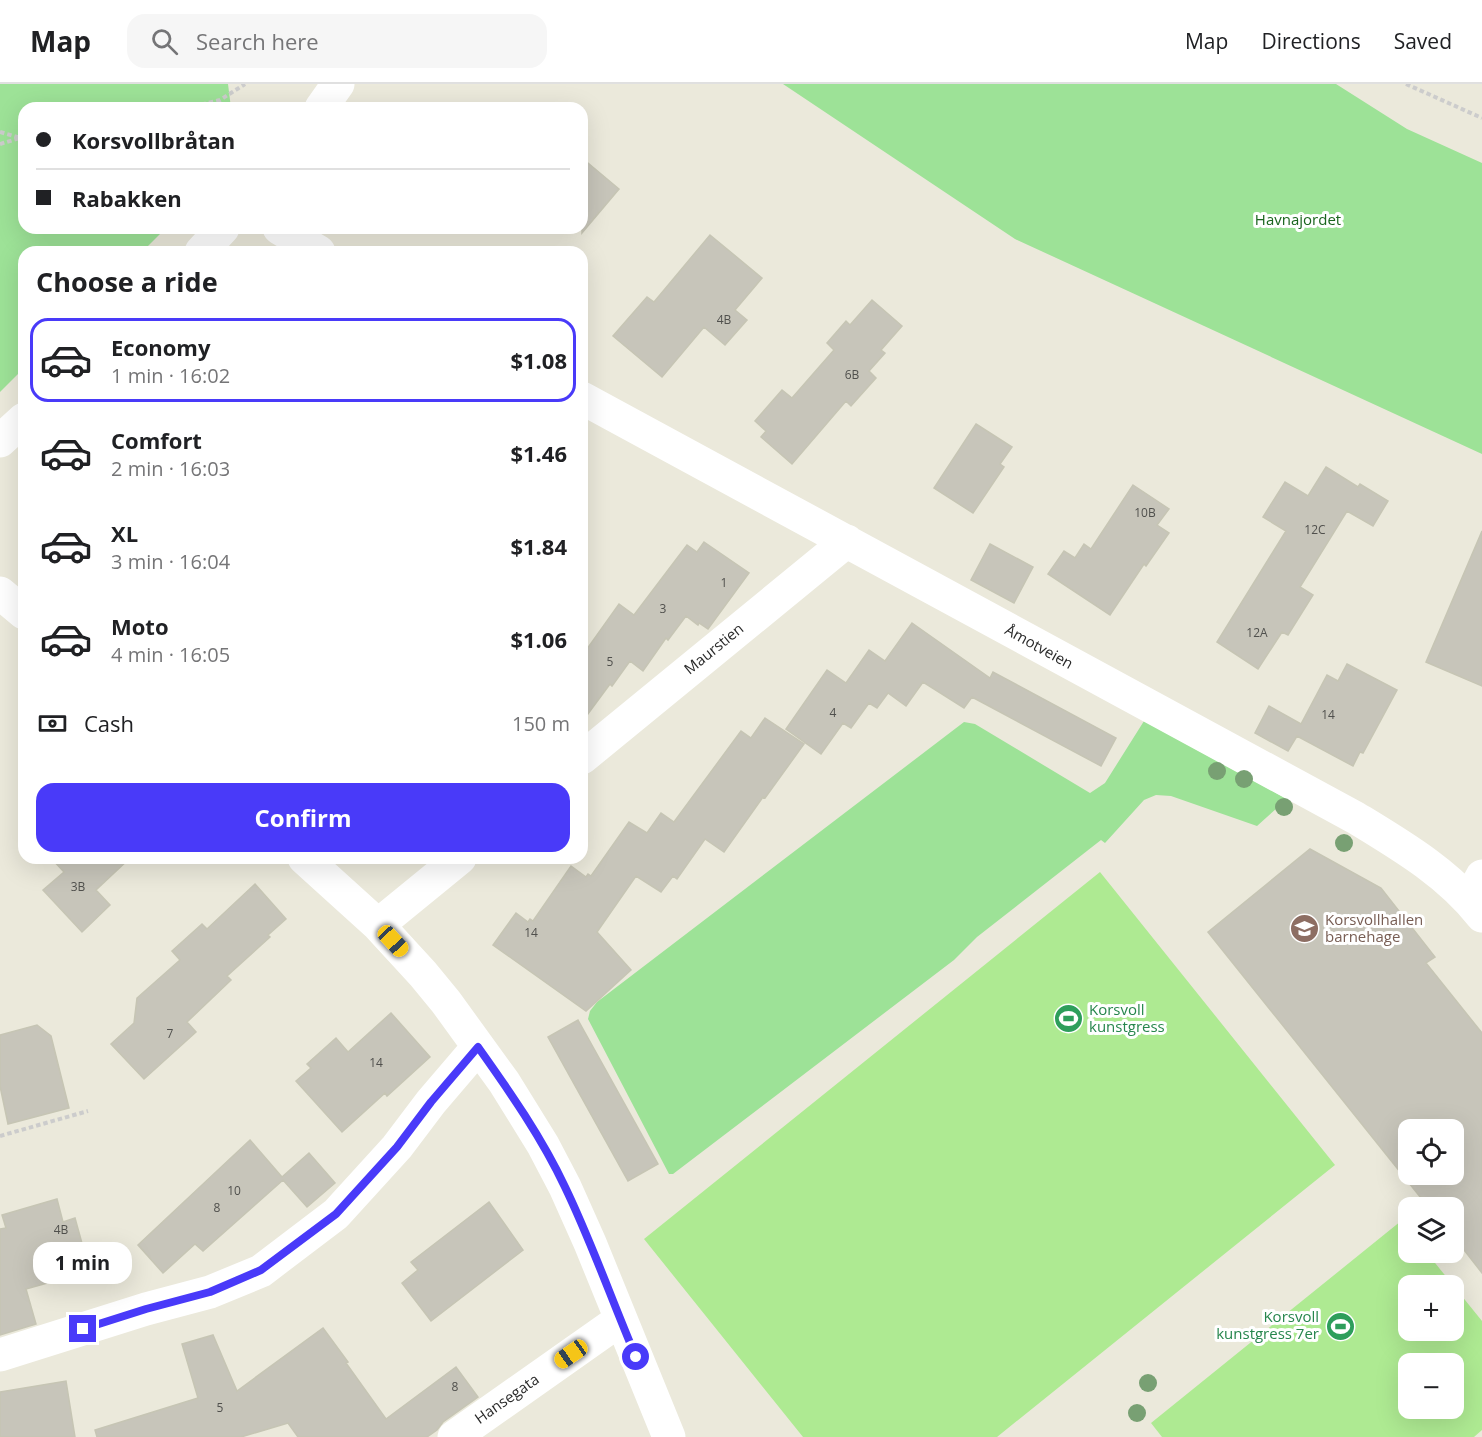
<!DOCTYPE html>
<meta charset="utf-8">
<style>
body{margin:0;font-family:"Open Sans",sans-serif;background:#f6f6f6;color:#202124;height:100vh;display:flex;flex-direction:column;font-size:22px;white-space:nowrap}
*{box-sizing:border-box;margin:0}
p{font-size:20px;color:#757577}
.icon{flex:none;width:33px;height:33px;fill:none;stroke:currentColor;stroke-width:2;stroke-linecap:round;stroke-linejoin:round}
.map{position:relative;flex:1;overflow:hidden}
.details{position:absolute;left:18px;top:162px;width:570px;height:618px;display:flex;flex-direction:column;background:#fff;border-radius:18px;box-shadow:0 6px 24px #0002}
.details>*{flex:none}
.guide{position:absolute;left:18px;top:18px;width:570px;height:132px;border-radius:18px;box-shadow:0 6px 24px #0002;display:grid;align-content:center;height:132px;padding:0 18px;background:#fff}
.buttons{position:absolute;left:1398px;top:1035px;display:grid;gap:12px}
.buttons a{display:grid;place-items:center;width:66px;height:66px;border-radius:12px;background:#fff;box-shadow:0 6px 24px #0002;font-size:30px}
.end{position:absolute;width:27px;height:27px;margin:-14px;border:8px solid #493af9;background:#fff;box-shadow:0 0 0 3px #fff}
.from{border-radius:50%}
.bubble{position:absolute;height:42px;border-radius:18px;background:#fff;box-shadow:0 6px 24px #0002;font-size:20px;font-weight:700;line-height:42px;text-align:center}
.car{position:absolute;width:18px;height:36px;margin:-18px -9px;border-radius:8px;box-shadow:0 0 4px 2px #0007;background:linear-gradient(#f5c518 24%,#345 0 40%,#f5c518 0 76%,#345 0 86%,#f5c518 0)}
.guide b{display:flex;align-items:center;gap:21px;height:57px;font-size:22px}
.guide b+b{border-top:2px solid #e0e0e0}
.guide i{width:15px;height:15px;background:#202124}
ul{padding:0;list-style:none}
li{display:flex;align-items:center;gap:18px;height:84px;margin:0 12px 9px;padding:0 6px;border:3px solid transparent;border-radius:18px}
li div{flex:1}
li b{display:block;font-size:22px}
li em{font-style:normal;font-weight:700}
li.active{border-color:#493af9}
li>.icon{width:54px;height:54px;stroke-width:1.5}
h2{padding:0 18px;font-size:27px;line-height:72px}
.pay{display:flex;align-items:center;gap:15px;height:66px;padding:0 18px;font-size:22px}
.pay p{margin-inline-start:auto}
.action{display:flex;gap:12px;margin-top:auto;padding:12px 18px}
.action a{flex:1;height:69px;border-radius:18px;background:#493af9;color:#fff;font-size:24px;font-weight:700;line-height:69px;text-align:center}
header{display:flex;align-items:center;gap:36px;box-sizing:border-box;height:84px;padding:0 30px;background:#fff;border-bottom:2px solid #e0e0e0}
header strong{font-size:28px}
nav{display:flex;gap:33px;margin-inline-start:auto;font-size:21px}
.search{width:420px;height:54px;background:#f6f6f6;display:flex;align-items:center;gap:15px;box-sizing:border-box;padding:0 21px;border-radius:18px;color:#757577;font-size:22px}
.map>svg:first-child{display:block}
</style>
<header>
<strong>Map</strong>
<div class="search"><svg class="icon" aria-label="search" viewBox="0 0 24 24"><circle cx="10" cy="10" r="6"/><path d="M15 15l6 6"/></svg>Search here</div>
<nav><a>Map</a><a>Directions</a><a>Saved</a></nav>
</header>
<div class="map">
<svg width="1482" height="1353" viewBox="0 0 1482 1353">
<rect width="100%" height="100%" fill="#ebe9db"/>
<path fill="#9de297" d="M0 0H228L231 24H24V144H166L142 168H24V284L0 308Z
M783 0H1336L1407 45 1482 79V370L1015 155Z
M1144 637 1287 715 1257 742 1171 712 1156 711 1144 716 1105 759 1101 756 977 853 954 876 673 1090H669L588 935 590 927 597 918 964 638 975 640 1090 709 1105 699Z"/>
<path fill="#aeea92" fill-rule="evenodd" d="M1100 788 1335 1081 997 1353H803L644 1155Z
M1401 1137 1408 1146V1168L1427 1169 1482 1237V1346L1474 1353H1162L1151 1339ZM1408 1202H1454V1246H1408ZM1408 1280H1454V1324H1408Z"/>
<path fill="#c7c5ba" stroke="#c6c5b4" stroke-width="1.5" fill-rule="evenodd" d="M582 74 619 105 582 149Z
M710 151 762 194 735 226 747 236 725 261 704 243 662 293 613 252 647 213 654 218Z
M872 216 902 242 881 266 885 269 869 287 876 294 851 322 846 317 792 380 761 353 766 347 755 337 782 306 792 314 834 266 827 259 846 237 850 241Z
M976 340 1012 363 1000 380 1004 383 973 429 934 404Z
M1326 383 1358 403 1360 400 1388 417 1373 442 1347 427 1300 503 1313 511 1288 551 1282 548 1258 585 1217 558 1286 447 1263 433 1285 398 1308 412Z
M1133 401 1169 425 1157 441 1169 449 1146 482 1144 480 1110 531 1048 490 1064 467 1075 474 1084 460 1091 465Z
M1482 447V602L1426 578Z
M704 458 749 489 708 545 699 539 698 541 686 532 668 556 666 554 643 587 630 577 612 602 610 600 582 638V572L619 520 634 531 687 461 697 468Z
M990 460 1033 483 1014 519 971 496Z
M912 539 990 594 993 588 1116 654 1101 682 972 613 964 624 923 598 906 622 888 609 877 624 869 619 851 644 843 639 821 670 786 645 827 586 846 599 869 566 885 577Z
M1347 580 1397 606 1363 669 1360 668 1353 682 1297 652 1288 667 1255 649 1269 622 1301 640 1327 591 1338 597Z
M765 634 804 660 765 714 763 713 724 768 705 755 677 795 673 792 661 808 636 792 597 848 631 886 586 927 493 861 516 829 528 838 530 835 533 837 571 782 586 793 588 790 591 792 629 738 647 749 661 729 674 738 741 647 751 654Z
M1310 765 1381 804 1435 873 1426 879 1482 949V1189L1454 1153V1124H1429L1208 848ZM1408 1046H1454V1090H1408Z
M51 774H130L96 806 110 821 82 848 43 806 64 788Z
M255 800 286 835 268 851 270 853 227 892 231 896 187 938 196 948 144 995 111 960 134 939 137 914 180 876 172 867 202 840 207 845Z
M391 929 430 973 387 1012 385 1009 342 1048 296 997 311 984 307 980 336 954 348 968Z
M578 936 658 1080 628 1097 548 953Z
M37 941 51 952 69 1024 8 1040 0 1002V951Z
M250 1056 282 1093 309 1069 335 1099 307 1123 283 1096 203 1167 195 1160 163 1189 138 1161Z
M57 1115 63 1138 75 1134 83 1163 47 1172 51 1198 26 1205 36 1240 0 1251V1145L6 1144 2 1131Z
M489 1118 523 1166 431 1237 402 1199 418 1186 411 1178Z
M323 1244 348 1278 346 1279 386 1335 456 1283 478 1313 443 1338 437 1346 427 1353H298L288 1339 241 1353H97L95 1346 198 1314 182 1260 213 1251 237 1307Z
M66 1297 75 1353H0V1308Z"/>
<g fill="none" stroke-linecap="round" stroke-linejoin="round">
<path stroke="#ccc" stroke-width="4" stroke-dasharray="4.5 3" stroke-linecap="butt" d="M1406 0 1482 34
M187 24 220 16 245 0
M0 48 24 55
M0 60 20 54
M0 1052 88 1027"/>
<path stroke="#fff" stroke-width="33" d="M279 144 319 168
M582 314 1356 734C1402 762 1448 789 1482 832
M0 509 24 529
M582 674 847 457
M304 774 378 841 423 890 446 918 504 998 543 1061 565 1103 590 1159 669 1353
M1469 816 1482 792
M378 841 460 774
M0 1271 146 1225 210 1208 261 1187 336 1130 397 1063 431 1018 478 963
M454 1353 620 1236"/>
<path stroke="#fff" stroke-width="33" d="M321 24 338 0
M201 168 223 144
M0 357 24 335"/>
</g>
<g fill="#78a073">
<circle cx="1217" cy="687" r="9"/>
<circle cx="1244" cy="695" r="9"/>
<circle cx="1284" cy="723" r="9"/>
<circle cx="1344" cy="759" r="9"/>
<circle cx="1148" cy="1299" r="9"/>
<circle cx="1137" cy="1329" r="9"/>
</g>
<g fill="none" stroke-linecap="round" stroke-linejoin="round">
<path stroke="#493af9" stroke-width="8" d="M83 1245 146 1225 210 1208 261 1186 336 1130 397 1063 431 1018 478 963C510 1008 542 1054 565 1103 592 1159 612 1217 636 1273"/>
</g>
<defs>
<symbol id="school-disc" viewBox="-11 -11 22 22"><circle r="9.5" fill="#8d6e63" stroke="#fff"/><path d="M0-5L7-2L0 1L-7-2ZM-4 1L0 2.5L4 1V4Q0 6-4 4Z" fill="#fff"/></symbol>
<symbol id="stadium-disc" viewBox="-11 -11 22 22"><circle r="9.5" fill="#2e9e5b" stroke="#fff"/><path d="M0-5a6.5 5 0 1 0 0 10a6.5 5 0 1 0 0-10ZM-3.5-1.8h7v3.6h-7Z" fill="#fff"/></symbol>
</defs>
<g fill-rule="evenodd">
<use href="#school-disc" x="1288" y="828" width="33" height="33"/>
<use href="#stadium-disc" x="1052" y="918" width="33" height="33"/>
<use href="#stadium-disc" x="1324" y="1226" width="33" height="33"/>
</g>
<g text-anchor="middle" stroke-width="6" stroke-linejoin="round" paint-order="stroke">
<g font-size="12" fill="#50504d">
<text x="724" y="240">4B</text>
<text x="852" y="295">6B</text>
<text x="1145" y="433">10B</text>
<text x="1315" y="450">12C</text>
<text x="724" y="503">1</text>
<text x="663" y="529">3</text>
<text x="1257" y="553">12A</text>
<text x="610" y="582">5</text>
<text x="833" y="633">4</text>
<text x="1328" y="635">14</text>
<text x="78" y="807">3B</text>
<text x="531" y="853">14</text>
<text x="170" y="954">7</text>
<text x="376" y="983">14</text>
<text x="234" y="1111">10</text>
<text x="217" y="1128">8</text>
<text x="61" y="1150">4B</text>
<text x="455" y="1307">8</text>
<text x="220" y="1328">5</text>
</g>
<g font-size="15" fill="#1a651e" stroke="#fff">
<text x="1298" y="141">Havnajordet</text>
</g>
<g font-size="15" fill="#292929" stroke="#fff">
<text transform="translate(1039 563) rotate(29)" y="5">Åmotveien</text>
<text transform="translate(714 565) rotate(-39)" y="5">Maurstien</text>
<text transform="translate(507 1315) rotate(-35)" y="5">Hansegata</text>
</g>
<g font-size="15" fill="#785e54" stroke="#fff" text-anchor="start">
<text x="1325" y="841">Korsvollhallen<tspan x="1325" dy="17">barnehage</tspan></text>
</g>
<g font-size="15" fill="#27864d" stroke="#fff" text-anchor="start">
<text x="1089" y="931">Korsvoll<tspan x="1089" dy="17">kunstgress</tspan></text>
<text x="1319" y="1238" text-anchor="end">Korsvoll<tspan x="1319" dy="17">kunstgress 7er</tspan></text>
</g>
</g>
</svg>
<div class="buttons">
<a><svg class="icon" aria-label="locate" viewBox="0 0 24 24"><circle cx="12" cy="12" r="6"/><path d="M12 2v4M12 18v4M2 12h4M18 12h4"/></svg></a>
<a><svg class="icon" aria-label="layers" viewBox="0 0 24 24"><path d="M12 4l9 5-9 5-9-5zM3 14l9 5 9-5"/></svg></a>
<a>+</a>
<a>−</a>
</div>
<i class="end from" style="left:636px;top:1273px"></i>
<i class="end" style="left:83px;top:1245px"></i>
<div class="bubble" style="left:33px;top:1158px;width:99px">1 min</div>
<i class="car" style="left:393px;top:857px;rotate:137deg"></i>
<i class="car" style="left:571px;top:1270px;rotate:235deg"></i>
<div class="guide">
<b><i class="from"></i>Korsvollbråtan</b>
<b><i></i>Rabakken</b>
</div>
<section class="details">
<h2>Choose a ride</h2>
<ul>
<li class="active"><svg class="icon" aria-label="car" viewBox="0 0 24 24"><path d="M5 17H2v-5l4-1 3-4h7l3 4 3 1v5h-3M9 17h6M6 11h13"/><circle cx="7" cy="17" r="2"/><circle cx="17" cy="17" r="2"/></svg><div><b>Economy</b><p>1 min · 16:02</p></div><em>$1.08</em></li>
<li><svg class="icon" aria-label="car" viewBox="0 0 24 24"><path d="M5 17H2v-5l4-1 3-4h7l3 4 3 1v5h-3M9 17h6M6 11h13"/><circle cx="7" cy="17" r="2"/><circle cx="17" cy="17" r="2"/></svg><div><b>Comfort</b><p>2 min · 16:03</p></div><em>$1.46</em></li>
<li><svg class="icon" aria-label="car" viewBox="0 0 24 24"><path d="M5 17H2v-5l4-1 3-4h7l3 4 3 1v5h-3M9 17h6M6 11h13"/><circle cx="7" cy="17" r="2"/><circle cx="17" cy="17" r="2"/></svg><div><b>XL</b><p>3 min · 16:04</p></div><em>$1.84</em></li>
<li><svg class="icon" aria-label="car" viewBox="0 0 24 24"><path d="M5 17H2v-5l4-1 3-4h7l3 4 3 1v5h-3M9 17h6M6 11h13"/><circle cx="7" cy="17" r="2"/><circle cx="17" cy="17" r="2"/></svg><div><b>Moto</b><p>4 min · 16:05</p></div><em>$1.06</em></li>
</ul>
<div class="pay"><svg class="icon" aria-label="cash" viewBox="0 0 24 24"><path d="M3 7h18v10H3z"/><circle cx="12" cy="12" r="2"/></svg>Cash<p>150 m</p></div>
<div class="action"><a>Confirm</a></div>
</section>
</div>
